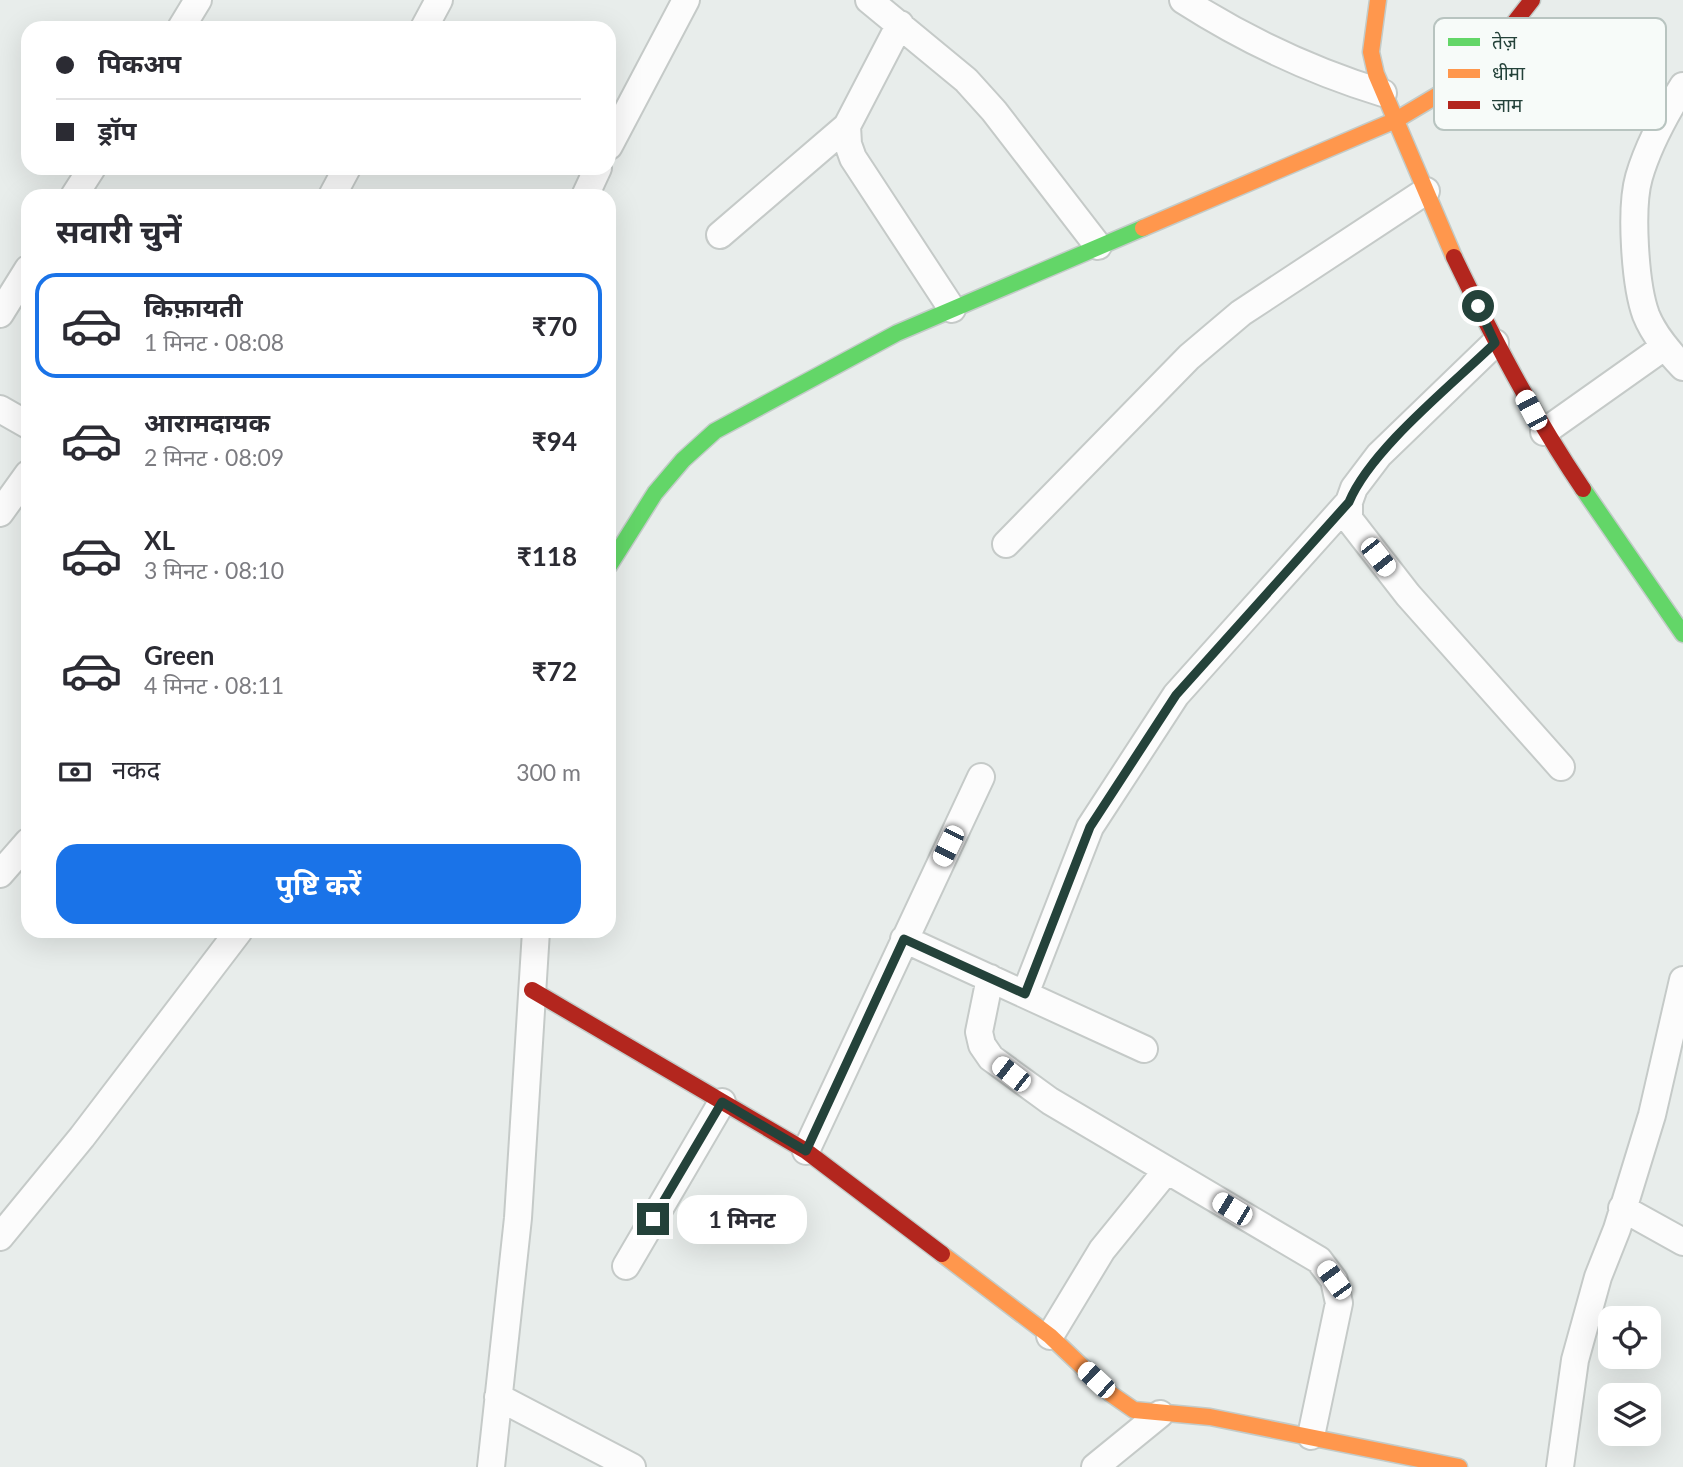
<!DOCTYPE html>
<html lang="hi">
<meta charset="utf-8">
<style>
body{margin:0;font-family:Lato,"Noto Sans Devanagari",sans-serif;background:#f7f7f7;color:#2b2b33;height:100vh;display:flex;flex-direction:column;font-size:26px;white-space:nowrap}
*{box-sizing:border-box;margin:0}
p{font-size:23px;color:#7c7c81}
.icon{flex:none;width:38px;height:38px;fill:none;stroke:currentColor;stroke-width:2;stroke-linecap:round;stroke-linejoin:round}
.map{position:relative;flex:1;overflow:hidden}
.side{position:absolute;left:21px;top:189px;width:595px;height:749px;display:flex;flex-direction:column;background:#fff;border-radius:21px;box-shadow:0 7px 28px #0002}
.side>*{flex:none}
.top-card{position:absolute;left:21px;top:21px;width:595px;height:154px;border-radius:21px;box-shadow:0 7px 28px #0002;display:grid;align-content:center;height:154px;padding:0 35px;background:#fff}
.fabs{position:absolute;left:1598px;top:1306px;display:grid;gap:14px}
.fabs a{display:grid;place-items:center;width:63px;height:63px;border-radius:14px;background:#fff;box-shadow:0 7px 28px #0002;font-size:35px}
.end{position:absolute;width:32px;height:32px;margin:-16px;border:9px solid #24423a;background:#fff;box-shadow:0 0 0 4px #fff}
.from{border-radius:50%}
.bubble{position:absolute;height:49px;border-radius:21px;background:#fff;box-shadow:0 7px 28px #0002;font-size:23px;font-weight:700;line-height:49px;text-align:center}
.car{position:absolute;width:21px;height:42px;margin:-21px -10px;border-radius:9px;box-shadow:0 0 5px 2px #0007;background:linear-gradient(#fff 24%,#345 0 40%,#fff 0 76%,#345 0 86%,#fff 0)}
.top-card b{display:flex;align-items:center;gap:24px;height:66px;font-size:26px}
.top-card b+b{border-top:2px solid #e1e1e2}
.top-card i{width:18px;height:18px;background:#2b2b33}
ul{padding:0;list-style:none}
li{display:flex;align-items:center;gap:21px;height:105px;margin:0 14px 10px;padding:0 21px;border:4px solid transparent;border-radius:21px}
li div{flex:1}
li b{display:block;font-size:26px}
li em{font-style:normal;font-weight:700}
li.selected{border-color:#1a73e8}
li>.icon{width:63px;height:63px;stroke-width:1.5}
h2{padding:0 35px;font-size:32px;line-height:84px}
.pay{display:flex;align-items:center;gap:18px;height:77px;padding:0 35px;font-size:26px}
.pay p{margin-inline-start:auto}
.cta{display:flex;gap:14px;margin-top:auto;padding:14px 35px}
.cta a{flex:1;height:80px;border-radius:21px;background:#1a73e8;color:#fff;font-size:28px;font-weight:700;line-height:80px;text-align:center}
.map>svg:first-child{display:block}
</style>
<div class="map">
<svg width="1683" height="1467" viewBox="0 0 1683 1467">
<rect width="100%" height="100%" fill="#e8edeb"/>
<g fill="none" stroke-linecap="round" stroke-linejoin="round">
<defs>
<path id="street" d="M869 0 966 80 994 111 1098 246
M1183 0C1247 41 1311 71 1383 93
M900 24 847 126 848 144 853 158 952 309
M181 28 198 0
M424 28 439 0
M1683 86C1666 113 1648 146 1639 177 1630 208 1635 285 1646 315 1654 335 1669 352 1683 367
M609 146 686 0
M74 196 92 168
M332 196 347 168
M585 196 598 168
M720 235 847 126
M0 314 28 269
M1495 343 1379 455 1354 488 1349 502V519L1408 595 1561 767
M0 409 28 425
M1544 432 1664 347
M0 513 28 474
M1006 544 1189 357 1241 313 1426 191
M0 874 28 842
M904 939 1144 1049
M990 978 979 1032 982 1045 991 1058 1050 1101 1319 1260 1334 1280 1339 1303 1311 1436
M1025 994 1090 827 1176 695 1349 502
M806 1151 981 777
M1622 1208 1683 1242
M0 1237 82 1137 239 931
M626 1266 722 1102
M1050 1336 1102 1250 1167 1170
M498 1397 632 1467
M491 1467 518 1218 536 931
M1095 1467 1160 1414
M1560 1467 1575 1360 1598 1277 1617 1229 1652 1115 1683 980"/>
<path id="fast" d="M1583 489 1683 634
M609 566 655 493 683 460 715 431 897 333 1143 228"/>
<path id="slow" d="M1378 0 1371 52 1376 74 1454 257
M1143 228 1396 120 1448 89
M942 1254 1050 1336 1111 1394 1134 1410 1210 1417 1459 1467"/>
<path id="jam" d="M1448 89 1475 73 1532 0
M1454 257C1493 338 1533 415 1583 489
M532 990 806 1151 942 1254"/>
</defs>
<use href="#street" stroke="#c5cac8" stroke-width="30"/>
<use href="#fast" stroke="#c3cbc8" stroke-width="19"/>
<use href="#slow" stroke="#c3cbc8" stroke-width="19"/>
<use href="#jam" stroke="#c3cbc8" stroke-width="19"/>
<use href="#street" stroke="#fcfcfc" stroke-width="26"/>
<use href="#fast" stroke="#63d668" stroke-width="16"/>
<use href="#slow" stroke="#ff974d" stroke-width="16"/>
<use href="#jam" stroke="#b3261e" stroke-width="16"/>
</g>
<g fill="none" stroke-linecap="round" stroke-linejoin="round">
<path stroke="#24423a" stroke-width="9" d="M653 1219 722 1102 806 1151 904 939 1025 994 1090 827 1176 695 1349 502C1371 449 1453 384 1495 343L1478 306"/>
</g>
<rect x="1434" y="18" width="232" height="112" rx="10" fill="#f7fbf9" stroke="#b8c4c0" stroke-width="2"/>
<rect x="1448" y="38" width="32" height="8" fill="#63d668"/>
<rect x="1448" y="69" width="32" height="9" fill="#ff974d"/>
<rect x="1448" y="101" width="32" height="8" fill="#b3261e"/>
<g font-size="19" fill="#24423a">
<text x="1492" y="49">तेज़</text>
<text x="1492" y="80">धीमा</text>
<text x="1492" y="112">जाम</text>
</g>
</svg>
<div class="fabs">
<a><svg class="icon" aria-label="locate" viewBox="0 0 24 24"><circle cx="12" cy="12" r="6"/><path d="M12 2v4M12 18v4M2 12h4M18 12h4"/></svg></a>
<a><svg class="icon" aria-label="layers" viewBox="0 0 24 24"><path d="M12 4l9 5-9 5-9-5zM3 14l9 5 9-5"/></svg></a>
</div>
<i class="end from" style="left:1478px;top:306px"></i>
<i class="end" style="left:653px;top:1219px"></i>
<div class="bubble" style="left:677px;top:1195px;width:130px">1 मिनट</div>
<i class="car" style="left:1531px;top:410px;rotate:332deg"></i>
<i class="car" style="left:1378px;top:557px;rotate:142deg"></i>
<i class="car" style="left:948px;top:846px;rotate:206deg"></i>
<i class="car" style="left:1011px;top:1074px;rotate:308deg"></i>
<i class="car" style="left:1232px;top:1209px;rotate:301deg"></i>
<i class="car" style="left:1334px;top:1280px;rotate:324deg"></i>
<i class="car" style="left:1096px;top:1380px;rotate:313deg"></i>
<div class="top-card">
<b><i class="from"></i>पिकअप</b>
<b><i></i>ड्रॉप</b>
</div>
<section class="side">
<h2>सवारी चुनें</h2>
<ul>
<li class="selected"><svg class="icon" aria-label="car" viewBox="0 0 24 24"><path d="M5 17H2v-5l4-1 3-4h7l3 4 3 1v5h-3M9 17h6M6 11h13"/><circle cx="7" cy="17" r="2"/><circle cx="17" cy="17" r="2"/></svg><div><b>किफ़ायती</b><p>1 मिनट · 08:08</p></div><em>₹70</em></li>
<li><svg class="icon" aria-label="car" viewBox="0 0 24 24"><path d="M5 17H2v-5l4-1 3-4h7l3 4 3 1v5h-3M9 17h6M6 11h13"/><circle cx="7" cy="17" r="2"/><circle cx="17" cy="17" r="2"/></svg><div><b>आरामदायक</b><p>2 मिनट · 08:09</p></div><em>₹94</em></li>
<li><svg class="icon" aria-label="car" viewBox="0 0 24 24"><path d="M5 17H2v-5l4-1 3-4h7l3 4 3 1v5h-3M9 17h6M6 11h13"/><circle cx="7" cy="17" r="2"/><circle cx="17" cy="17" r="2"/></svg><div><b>XL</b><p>3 मिनट · 08:10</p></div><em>₹118</em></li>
<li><svg class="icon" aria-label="car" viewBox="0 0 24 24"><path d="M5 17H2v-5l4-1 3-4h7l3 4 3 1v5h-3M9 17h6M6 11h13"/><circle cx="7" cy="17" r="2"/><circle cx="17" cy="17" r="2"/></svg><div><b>Green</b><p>4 मिनट · 08:11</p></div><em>₹72</em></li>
</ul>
<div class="pay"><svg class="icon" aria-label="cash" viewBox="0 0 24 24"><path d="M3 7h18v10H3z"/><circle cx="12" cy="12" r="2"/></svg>नकद<p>300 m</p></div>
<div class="cta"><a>पुष्टि करें</a></div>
</section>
</div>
